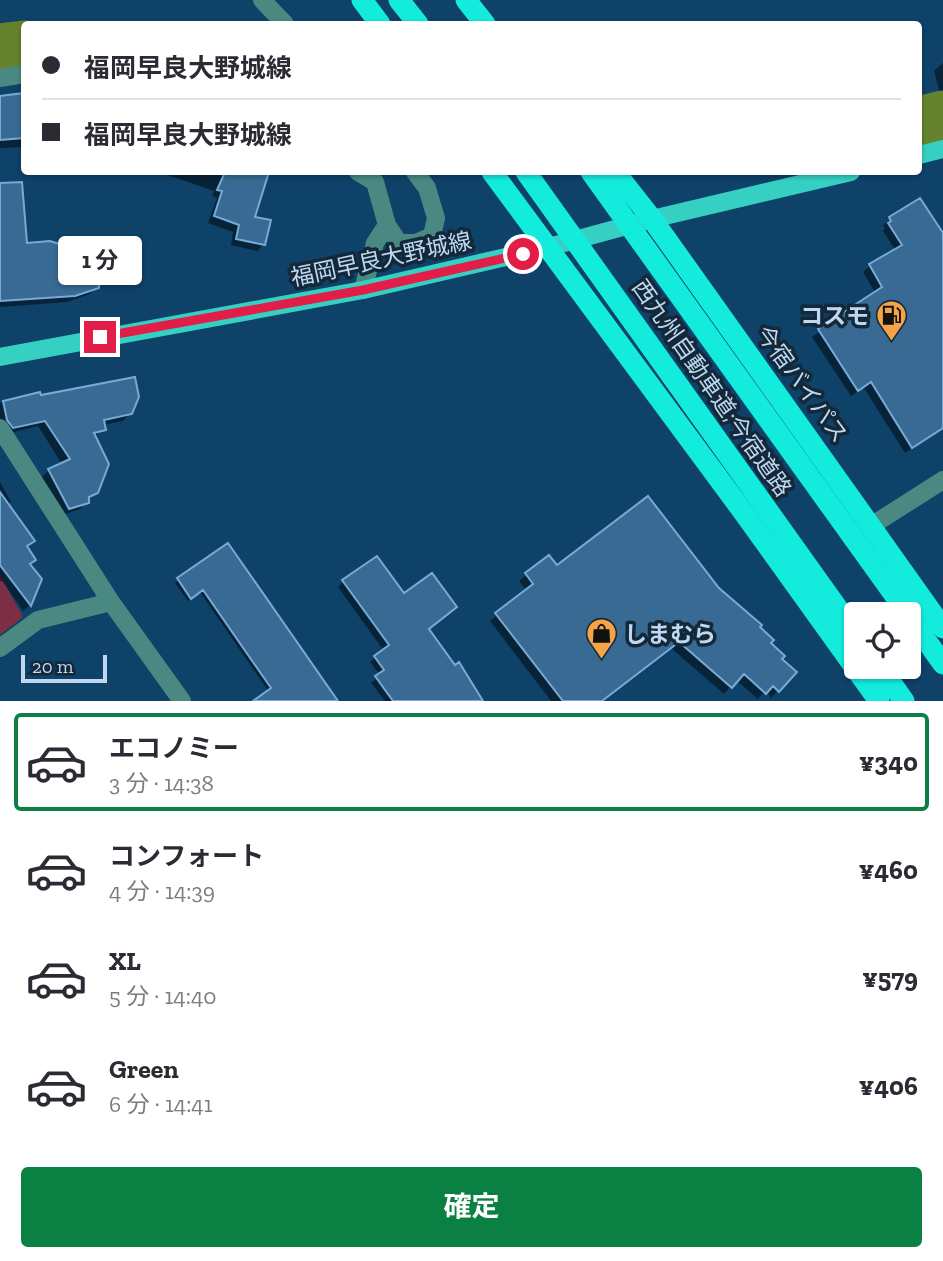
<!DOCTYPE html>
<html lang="ja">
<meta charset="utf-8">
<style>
body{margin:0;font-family:"Zilla Slab","Noto Sans JP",serif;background:#f7f7f7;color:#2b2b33;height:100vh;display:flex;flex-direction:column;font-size:26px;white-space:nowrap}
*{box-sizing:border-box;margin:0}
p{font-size:23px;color:#7c7c81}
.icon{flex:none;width:38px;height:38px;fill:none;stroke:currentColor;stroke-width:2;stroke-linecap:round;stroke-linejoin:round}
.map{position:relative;height:701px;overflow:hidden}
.details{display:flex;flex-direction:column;background:#fff;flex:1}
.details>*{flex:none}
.hud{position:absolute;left:21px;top:21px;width:901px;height:154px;border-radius:7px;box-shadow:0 2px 5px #0004;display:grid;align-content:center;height:154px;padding:0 21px;background:#fff}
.fabs{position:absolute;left:844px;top:602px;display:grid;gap:14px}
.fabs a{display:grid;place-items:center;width:77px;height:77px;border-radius:7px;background:#fff;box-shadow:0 2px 5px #0004;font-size:35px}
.scale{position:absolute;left:21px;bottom:18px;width:86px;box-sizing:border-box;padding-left:7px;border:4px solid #bfd8f0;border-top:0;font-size:19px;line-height:24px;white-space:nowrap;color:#bfd8f0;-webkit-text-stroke:5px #132839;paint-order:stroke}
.end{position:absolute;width:32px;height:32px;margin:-16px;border:9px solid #e11d48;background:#fff;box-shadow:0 0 0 4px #fff}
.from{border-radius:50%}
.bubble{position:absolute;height:49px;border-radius:7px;background:#fff;box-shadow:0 2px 5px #0004;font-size:23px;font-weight:700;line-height:49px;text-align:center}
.hud b{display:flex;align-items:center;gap:24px;height:66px;font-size:26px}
.hud b+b{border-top:2px solid #e1e1e2}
.hud i{width:18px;height:18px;background:#2b2b33}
ul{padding:12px 0 0;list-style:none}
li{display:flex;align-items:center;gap:21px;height:98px;margin:0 14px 10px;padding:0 7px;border:4px solid transparent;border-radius:7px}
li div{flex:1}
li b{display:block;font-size:26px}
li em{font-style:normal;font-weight:700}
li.selected{border-color:#0b8043}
li>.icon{width:63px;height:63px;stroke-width:1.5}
.action{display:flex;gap:14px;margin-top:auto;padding:14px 21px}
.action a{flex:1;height:80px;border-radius:7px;background:#0b8043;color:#fff;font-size:28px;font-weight:700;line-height:80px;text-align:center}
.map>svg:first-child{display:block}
</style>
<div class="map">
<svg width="943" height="701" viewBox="0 0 943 701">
<rect width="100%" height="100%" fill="#0e4269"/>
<path fill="#7e2e44" d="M0 575 23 617 0 635Z"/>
<path fill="#0007" d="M943 63V92L940 93 934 71Z
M24 95V147L0 148V97Z
M159 172H267L253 218 264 244 257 251 231 245 233 232 208 223 217 198 212 196 214 191Z
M0 185 25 245 98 287 90 294 67 302 0 307Z
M920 200 943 237V429L905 453 864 388 851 396 812 337 876 294 863 272 870 266 896 251 883 231 885 228 883 225Z
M39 394V397L130 413 123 421 103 425 104 429 94 437 96 492 80 509 62 515 42 477 49 470 62 464 38 426 6 434 0 426V403Z
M0 482 11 502 8 505 32 541 26 548 28 565 40 579 30 605 23 611 3 582 0 581Z
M228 545 325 701H256L269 692 200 592 188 601 175 583Z
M549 557 557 568 718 589 794 673 771 698 766 690 758 699 736 680 724 694 671 648 601 701H551L490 621 527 591 519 581Z
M343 582 427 629 481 701H385L371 683 380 675 370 662 384 651 338 587Z"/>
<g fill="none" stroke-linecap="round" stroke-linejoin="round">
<path stroke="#65832e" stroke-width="51" d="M0 49 24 46
M919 122 943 116"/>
</g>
<path fill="#396a93" stroke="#77aad7" stroke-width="2" d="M24 93V138L0 140V96Z
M225 172H269L255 217 271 220 265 245 236 239 239 225 214 216 222 191 217 190Z
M22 182 27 243 50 241 99 256V288L75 296 0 301V183Z
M920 198 943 233V428L912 448 871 382 858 391 818 329 882 287 869 264 902 245 888 223 891 221 889 217Z
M135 377 139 397 132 414 104 420 106 430 94 433 109 464 98 493 89 497V503L69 509 48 469 70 459 45 421 13 428 7 420 3 401 40 392 41 395Z
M0 492 35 541 27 546 36 560 30 564 42 579 31 606 0 565Z
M648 496 719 588 762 625 760 627 774 640 771 643 785 656 782 659 797 672 779 692 773 686 766 694 744 674 732 688 679 642 602 701H563L495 613 533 584 525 573 549 555 557 565Z
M228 543 338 701H253L271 688 203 590 191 599 177 578Z
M377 556 404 593 432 573 457 607 429 629 455 665 459 662 483 701H393L375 676 384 670 374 656 389 645 342 580Z"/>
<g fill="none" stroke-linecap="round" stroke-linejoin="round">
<path stroke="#4a8982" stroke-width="18" d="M262 0 285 24
M0 78 24 74
M358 172 375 182 387 225 375 243 363 290
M387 225 399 243H416L432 236 436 218 427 188 415 172
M0 428 111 602 182 701
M871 526 943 480
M0 648 38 620 111 602"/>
<path stroke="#36d0c3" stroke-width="18" d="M919 155 943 149
M0 357 363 290 549 247 652 219 851 172"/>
<path stroke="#13ecdd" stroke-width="21" d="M362 0 380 24
M399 0 418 24
M466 0 485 24
M492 172 744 513 879 701
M615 172 652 219 943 628
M908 615 943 664
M880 667 904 701"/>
<path stroke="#13ecdd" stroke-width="21" d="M526 172 856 634
M591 172 908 614"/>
</g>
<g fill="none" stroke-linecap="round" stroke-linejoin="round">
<path stroke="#e11d48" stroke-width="9" d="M100 337 363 290 523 254"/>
</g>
<defs>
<symbol id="fuel-pin" viewBox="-11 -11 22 30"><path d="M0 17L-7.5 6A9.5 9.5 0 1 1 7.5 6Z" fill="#f5a345" stroke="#132839"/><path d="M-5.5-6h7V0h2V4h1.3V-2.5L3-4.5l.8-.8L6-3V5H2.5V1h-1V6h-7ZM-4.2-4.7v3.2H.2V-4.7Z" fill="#111"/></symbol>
<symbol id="shop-pin" viewBox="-11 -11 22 30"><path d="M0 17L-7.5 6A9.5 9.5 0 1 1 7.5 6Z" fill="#f5a345" stroke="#132839"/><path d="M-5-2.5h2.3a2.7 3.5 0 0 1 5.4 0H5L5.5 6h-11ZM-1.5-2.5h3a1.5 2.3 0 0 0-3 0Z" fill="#111"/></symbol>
</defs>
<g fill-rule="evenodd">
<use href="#fuel-pin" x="874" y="298" width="35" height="47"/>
<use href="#shop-pin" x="584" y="616" width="35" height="47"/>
</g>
<g text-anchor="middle" stroke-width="7" stroke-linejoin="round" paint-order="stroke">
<g font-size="23" fill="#bfd8f0" stroke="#132839">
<text transform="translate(381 259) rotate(-12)" y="8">福岡早良大野城線</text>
<text transform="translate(802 384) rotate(54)" y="8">今宿バイパス</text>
<text transform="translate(712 388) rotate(55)" y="8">西九州自動車道;今宿道路</text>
</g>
<g font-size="23" font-weight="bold" fill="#bfd8f0" stroke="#132839" text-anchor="end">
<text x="869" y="324">コスモ</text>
<text x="624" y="642" text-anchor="start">しまむら</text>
</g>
</g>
</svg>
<div class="fabs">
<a><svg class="icon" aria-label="locate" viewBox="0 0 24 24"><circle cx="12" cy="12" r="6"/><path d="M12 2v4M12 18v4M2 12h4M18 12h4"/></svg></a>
</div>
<div class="scale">20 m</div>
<i class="end from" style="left:523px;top:254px"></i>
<i class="end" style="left:100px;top:337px"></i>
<div class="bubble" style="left:58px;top:236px;width:84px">1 分</div>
<div class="hud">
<b><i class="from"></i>福岡早良大野城線</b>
<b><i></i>福岡早良大野城線</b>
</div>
</div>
<section class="details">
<ul>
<li class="selected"><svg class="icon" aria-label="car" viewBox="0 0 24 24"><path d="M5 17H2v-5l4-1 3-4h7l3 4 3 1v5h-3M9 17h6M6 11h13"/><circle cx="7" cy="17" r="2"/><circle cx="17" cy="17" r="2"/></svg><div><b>エコノミー</b><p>3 分 · 14:38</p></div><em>¥340</em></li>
<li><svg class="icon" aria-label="car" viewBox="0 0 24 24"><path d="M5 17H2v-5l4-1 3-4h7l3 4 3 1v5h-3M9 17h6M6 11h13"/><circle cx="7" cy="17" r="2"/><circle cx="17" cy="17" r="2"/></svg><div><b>コンフォート</b><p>4 分 · 14:39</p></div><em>¥460</em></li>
<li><svg class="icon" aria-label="car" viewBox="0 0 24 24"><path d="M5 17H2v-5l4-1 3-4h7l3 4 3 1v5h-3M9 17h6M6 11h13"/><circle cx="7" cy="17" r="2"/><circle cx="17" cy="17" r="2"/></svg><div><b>XL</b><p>5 分 · 14:40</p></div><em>¥579</em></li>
<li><svg class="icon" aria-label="car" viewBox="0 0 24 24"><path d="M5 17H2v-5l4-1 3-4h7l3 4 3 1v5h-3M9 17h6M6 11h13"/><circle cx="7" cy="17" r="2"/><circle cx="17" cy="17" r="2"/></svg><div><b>Green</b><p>6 分 · 14:41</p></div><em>¥406</em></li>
</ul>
<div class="action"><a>確定</a></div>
</section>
